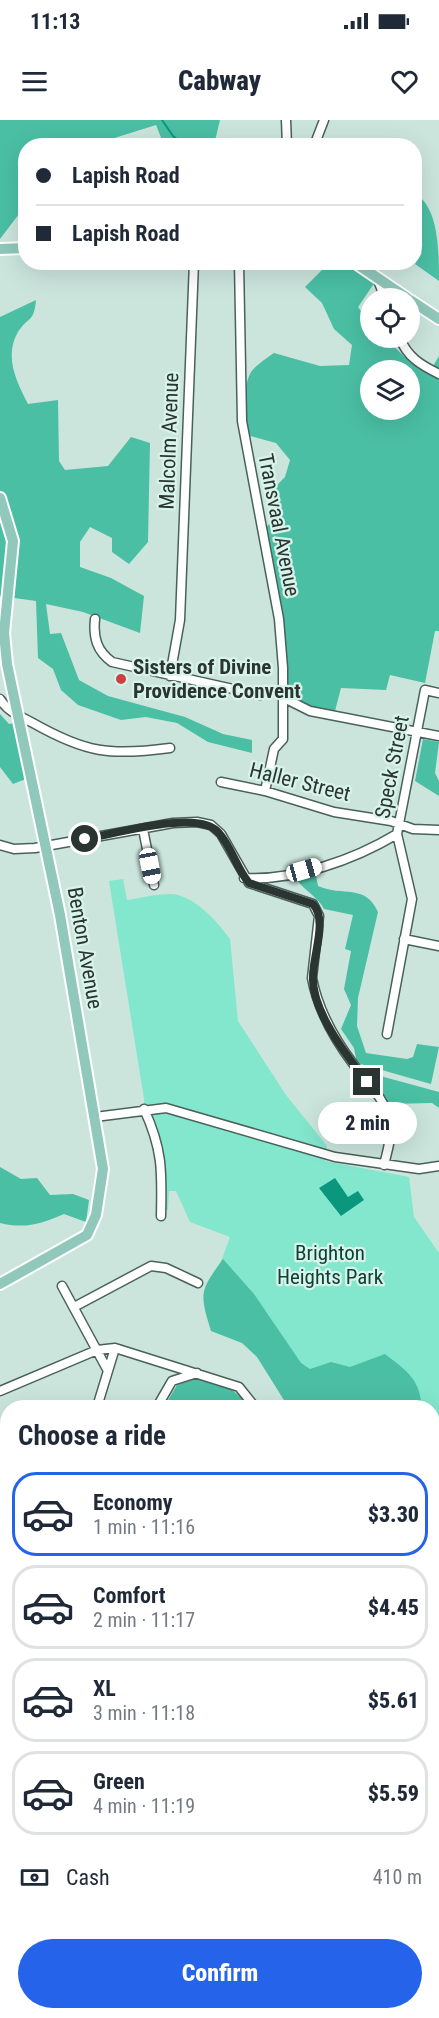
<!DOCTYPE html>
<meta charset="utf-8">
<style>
body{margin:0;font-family:"Roboto Condensed",sans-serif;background:#f2f2f3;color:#1f2937;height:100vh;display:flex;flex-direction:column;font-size:22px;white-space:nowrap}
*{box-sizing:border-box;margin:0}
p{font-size:20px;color:#747a83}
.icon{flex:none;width:33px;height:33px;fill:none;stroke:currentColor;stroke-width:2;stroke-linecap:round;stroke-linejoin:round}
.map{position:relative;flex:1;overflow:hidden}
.drawer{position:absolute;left:0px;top:1280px;width:440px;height:620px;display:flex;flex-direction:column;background:#fff;border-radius:24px 24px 0 0;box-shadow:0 6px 24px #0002}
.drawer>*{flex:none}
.hud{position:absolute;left:18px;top:18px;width:404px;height:132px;border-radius:24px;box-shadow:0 6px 24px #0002;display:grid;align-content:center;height:132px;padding:0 18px;background:#fff}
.controls{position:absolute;left:360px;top:168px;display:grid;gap:12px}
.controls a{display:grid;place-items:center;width:60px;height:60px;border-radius:50%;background:#fff;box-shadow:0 6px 24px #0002;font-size:30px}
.end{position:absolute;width:27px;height:27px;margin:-14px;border:8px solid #2a3431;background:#fff;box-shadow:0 0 0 3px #fff}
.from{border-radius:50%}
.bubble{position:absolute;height:42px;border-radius:21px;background:#fff;box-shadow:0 6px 24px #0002;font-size:20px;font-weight:800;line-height:42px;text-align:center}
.car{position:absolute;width:18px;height:36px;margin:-18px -9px;border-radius:8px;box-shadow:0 0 4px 2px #0007;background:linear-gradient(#fff 24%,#345 0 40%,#fff 0 76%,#345 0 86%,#fff 0)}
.hud b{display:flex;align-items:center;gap:21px;height:57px;font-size:22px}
.hud b+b{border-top:2px solid #e0e1e3}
.hud i{width:15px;height:15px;background:#1f2937}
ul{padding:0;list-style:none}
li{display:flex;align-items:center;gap:18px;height:84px;margin:0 12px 9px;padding:0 6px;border:3px solid #e0e1e3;border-radius:24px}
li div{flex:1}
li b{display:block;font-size:22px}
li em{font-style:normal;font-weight:800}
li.active{border-color:#2563eb}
li>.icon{width:54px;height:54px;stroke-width:1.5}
h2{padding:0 18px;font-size:27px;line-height:72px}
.pay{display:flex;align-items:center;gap:15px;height:66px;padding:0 18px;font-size:22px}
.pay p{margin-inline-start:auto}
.cta{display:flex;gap:12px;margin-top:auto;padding:12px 18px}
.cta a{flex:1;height:69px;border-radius:36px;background:#2563eb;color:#fff;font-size:24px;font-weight:800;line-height:69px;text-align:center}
.status{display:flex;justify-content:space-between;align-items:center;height:42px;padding:0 30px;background:#fff;direction:ltr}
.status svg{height:16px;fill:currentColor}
header{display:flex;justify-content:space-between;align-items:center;height:78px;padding:0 18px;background:#fff;font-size:27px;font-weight:800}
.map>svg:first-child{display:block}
</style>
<div class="status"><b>11:13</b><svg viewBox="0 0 49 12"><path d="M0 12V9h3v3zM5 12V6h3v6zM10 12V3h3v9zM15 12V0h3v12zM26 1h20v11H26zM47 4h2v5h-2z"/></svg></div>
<header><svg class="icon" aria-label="menu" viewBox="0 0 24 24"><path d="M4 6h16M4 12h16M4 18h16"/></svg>Cabway<svg class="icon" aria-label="heart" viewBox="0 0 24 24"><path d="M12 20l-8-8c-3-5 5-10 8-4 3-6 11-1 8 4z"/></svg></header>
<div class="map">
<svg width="439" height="1898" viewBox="0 0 439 1898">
<rect width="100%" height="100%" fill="#cbe5dd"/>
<path fill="#83e7cd" d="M123 759 127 780C141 778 156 774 170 774 193 774 218 802 230 819L238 901 286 975 327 1026 325 1041 409 1057 414 1097 439 1133V1442L432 1429V1287H320L215 1158 230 1117 190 1102 176 1071H169L168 1090 156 1089 159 1039 144 996V979L109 761Z"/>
<path fill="#4abfa4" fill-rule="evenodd" d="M0 0H220L214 25H164L156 5 92 25 26 26 25 86 0 119Z
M414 73C439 86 439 131 439 161L415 144 422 133 414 125Z
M329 143H345L375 162 358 187 370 204V218H385L411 243 429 253 439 236V511H435L425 563 390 555 386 570 341 568 335 591 311 587 299 582 287 568 285 518 265 408 281 394 271 371 285 357 290 340 276 323 247 315C245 298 242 267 251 252 256 245 267 238 274 233L320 246 349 245 352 225 334 209 322 183 305 167ZM370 250H410V290H370Z
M36 180C34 203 28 196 18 212 4 236 16 261 28 284L58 280 59 341 65 350 108 346 131 317 150 323 148 422 129 444 112 432V418L90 407 80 422V447L111 458 144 476 140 513 83 492 46 484 50 514 61 513 79 560 108 576 185 597 223 614 252 620V633L208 622 177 603 146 597 121 600 78 585 61 570 53 549 38 538 36 481 0 476V197Z
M0 594 9 604 21 602 31 657 13 664 0 647Z
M423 619 439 622 435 653 439 661V676L415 661Z
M316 755 318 766C343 777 365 763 378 792L358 878 357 906 366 933 407 939 413 937 417 924 439 927 431 964 357 943 354 928 341 909 351 885 344 869 351 831 345 829 353 795 324 789C319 778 305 771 297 760Z
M362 951 439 972V988L432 983 388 984Z
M0 1047 21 1059 37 1058 50 1075 73 1074 89 1080 86 1102 64 1094C41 1104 25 1109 0 1103Z
M223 1139 254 1174 301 1243 310 1249 331 1242 350 1247 385 1234C408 1252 419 1258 422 1287L287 1285 257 1237 242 1223 211 1211C199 1172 200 1171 223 1139Z
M195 1259C218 1258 236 1270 250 1287H164L177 1265Z
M432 1371 439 1385V1450L432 1438Z
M432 1516C439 1541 438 1573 432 1600Z
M439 1823V1898H364L365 1892H382L384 1895 389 1892H432V1835Z
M122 1892H182L168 1898H125Z"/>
<path fill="#0a977e" d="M335 1058 348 1077 358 1071 364 1080 341 1096 319 1068Z"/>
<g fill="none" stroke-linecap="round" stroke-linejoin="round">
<path stroke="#0a977e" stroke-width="2" d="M162 0 173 16 184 25"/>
<defs>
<path id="minor" d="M286 0 287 26
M314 26 324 0
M239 142 242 301 279 499 283 548V619L274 629 265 671
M377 158 385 178
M400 218C407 237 421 245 439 254
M95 499C93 518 97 531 112 542L260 575
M170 556 180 500 194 142
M282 571 288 580 310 591 439 616
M0 579C8 592 20 596 33 603 86 633 110 636 170 628
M221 662 265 671 334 692 391 701 413 709 439 710
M143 709 154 765
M0 725 14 729 35 728 173 703 197 702 211 705 221 714 249 763 313 784 319 796 312 858C318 890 335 920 354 945 368 963 387 981 390 1004 392 1018 387 1032 384 1045
M244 758C294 761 354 740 397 714L425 570 439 573
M404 819 439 826
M387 914 412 779 397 714
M144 989C163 1030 162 1052 161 1096
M95 997 166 988 335 1037 419 1049 439 1046
M62 1166 108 1251
M74 1187 151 1146 166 1148 198 1163
M0 1271 97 1230 115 1228 239 1267 255 1287
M97 1287 115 1228
M157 1287 172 1261 197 1253
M0 1436H8
M432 1450 439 1462
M0 1542H8
M0 1623 8 1597
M0 1632 8 1635
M0 1766 8 1774
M434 1777 439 1800
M0 1814 8 1831
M439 1814V1808
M34 1892 36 1898
M80 1892 82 1898
M237 1892 270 1897
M168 1898 182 1892
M193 1898 194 1892"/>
<path id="major" d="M0 129 26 128
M354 142 407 178
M410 180 439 199
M0 378 13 421 4 513 7 544 60 795 103 1049 96 1095 87 1115 0 1164"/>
</defs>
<use href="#minor" stroke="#4a615b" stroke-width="11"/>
<use href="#major" stroke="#fff" stroke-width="14"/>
<use href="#minor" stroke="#fff" stroke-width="8"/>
<use href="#major" stroke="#90c8bb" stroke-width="10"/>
</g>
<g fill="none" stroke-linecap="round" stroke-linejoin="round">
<path stroke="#2a3431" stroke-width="8" d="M85 719C114 714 198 689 218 712 232 727 236 748 249 763L313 784C328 800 313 835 313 856 311 890 346 935 367 962"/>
</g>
<circle fill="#ce3f3f" stroke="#d8f3ea" stroke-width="2" cx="121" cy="559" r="6"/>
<g text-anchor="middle" stroke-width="4.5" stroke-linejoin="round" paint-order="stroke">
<g font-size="21" fill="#2a3431" stroke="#d8f3ea">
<text transform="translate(169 321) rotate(-88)" y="7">Malcolm Avenue</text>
<text transform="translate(279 405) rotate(79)" y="7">Transvaal Avenue</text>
<text transform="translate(392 647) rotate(-79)" y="7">Speck Street</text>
<text transform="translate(300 662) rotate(14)" y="7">Haller Street</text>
<text transform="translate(85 828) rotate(80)" y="7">Benton Avenue</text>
</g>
<g font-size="21" font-weight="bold" fill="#2a3431" stroke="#d8f3ea" text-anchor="start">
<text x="133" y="554">Sisters of Divine<tspan x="133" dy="24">Providence Convent</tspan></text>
</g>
<g font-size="21" fill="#0d4136" stroke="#d8f3ea">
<text x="330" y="1140">Brighton<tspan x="330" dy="24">Heights Park</tspan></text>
</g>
</g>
</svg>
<div class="controls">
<a><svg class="icon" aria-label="locate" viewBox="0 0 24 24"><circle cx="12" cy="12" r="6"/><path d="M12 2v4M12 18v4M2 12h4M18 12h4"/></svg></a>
<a><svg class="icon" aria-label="layers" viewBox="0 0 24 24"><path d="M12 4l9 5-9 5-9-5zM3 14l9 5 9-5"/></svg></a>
</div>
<i class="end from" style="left:85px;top:719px"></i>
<i class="end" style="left:367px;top:962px"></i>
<div class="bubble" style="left:318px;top:982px;width:99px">2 min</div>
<i class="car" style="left:150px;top:746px;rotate:169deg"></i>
<i class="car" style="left:304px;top:750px;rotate:74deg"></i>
<div class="hud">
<b><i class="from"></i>Lapish Road</b>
<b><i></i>Lapish Road</b>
</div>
<section class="drawer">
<h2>Choose a ride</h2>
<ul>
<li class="active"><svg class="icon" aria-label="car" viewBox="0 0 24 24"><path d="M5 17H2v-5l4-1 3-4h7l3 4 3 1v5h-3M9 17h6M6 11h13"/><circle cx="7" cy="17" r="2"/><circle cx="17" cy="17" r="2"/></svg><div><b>Economy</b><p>1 min · 11:16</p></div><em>$3.30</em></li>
<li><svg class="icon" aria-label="car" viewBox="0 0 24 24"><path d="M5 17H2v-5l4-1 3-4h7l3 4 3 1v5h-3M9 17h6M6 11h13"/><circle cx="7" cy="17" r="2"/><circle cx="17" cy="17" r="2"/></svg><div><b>Comfort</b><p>2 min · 11:17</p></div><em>$4.45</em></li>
<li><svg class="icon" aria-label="car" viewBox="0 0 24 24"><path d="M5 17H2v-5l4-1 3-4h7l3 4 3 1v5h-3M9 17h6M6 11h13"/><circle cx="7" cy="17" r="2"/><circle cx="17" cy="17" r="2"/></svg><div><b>XL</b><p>3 min · 11:18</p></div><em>$5.61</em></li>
<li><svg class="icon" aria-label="car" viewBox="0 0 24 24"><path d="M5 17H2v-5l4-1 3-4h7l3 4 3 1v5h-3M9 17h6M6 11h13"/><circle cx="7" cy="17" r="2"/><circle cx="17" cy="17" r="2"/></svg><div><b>Green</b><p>4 min · 11:19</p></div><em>$5.59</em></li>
</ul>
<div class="pay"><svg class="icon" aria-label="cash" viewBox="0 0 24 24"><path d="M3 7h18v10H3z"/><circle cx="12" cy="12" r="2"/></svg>Cash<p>410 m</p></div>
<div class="cta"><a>Confirm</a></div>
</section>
</div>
